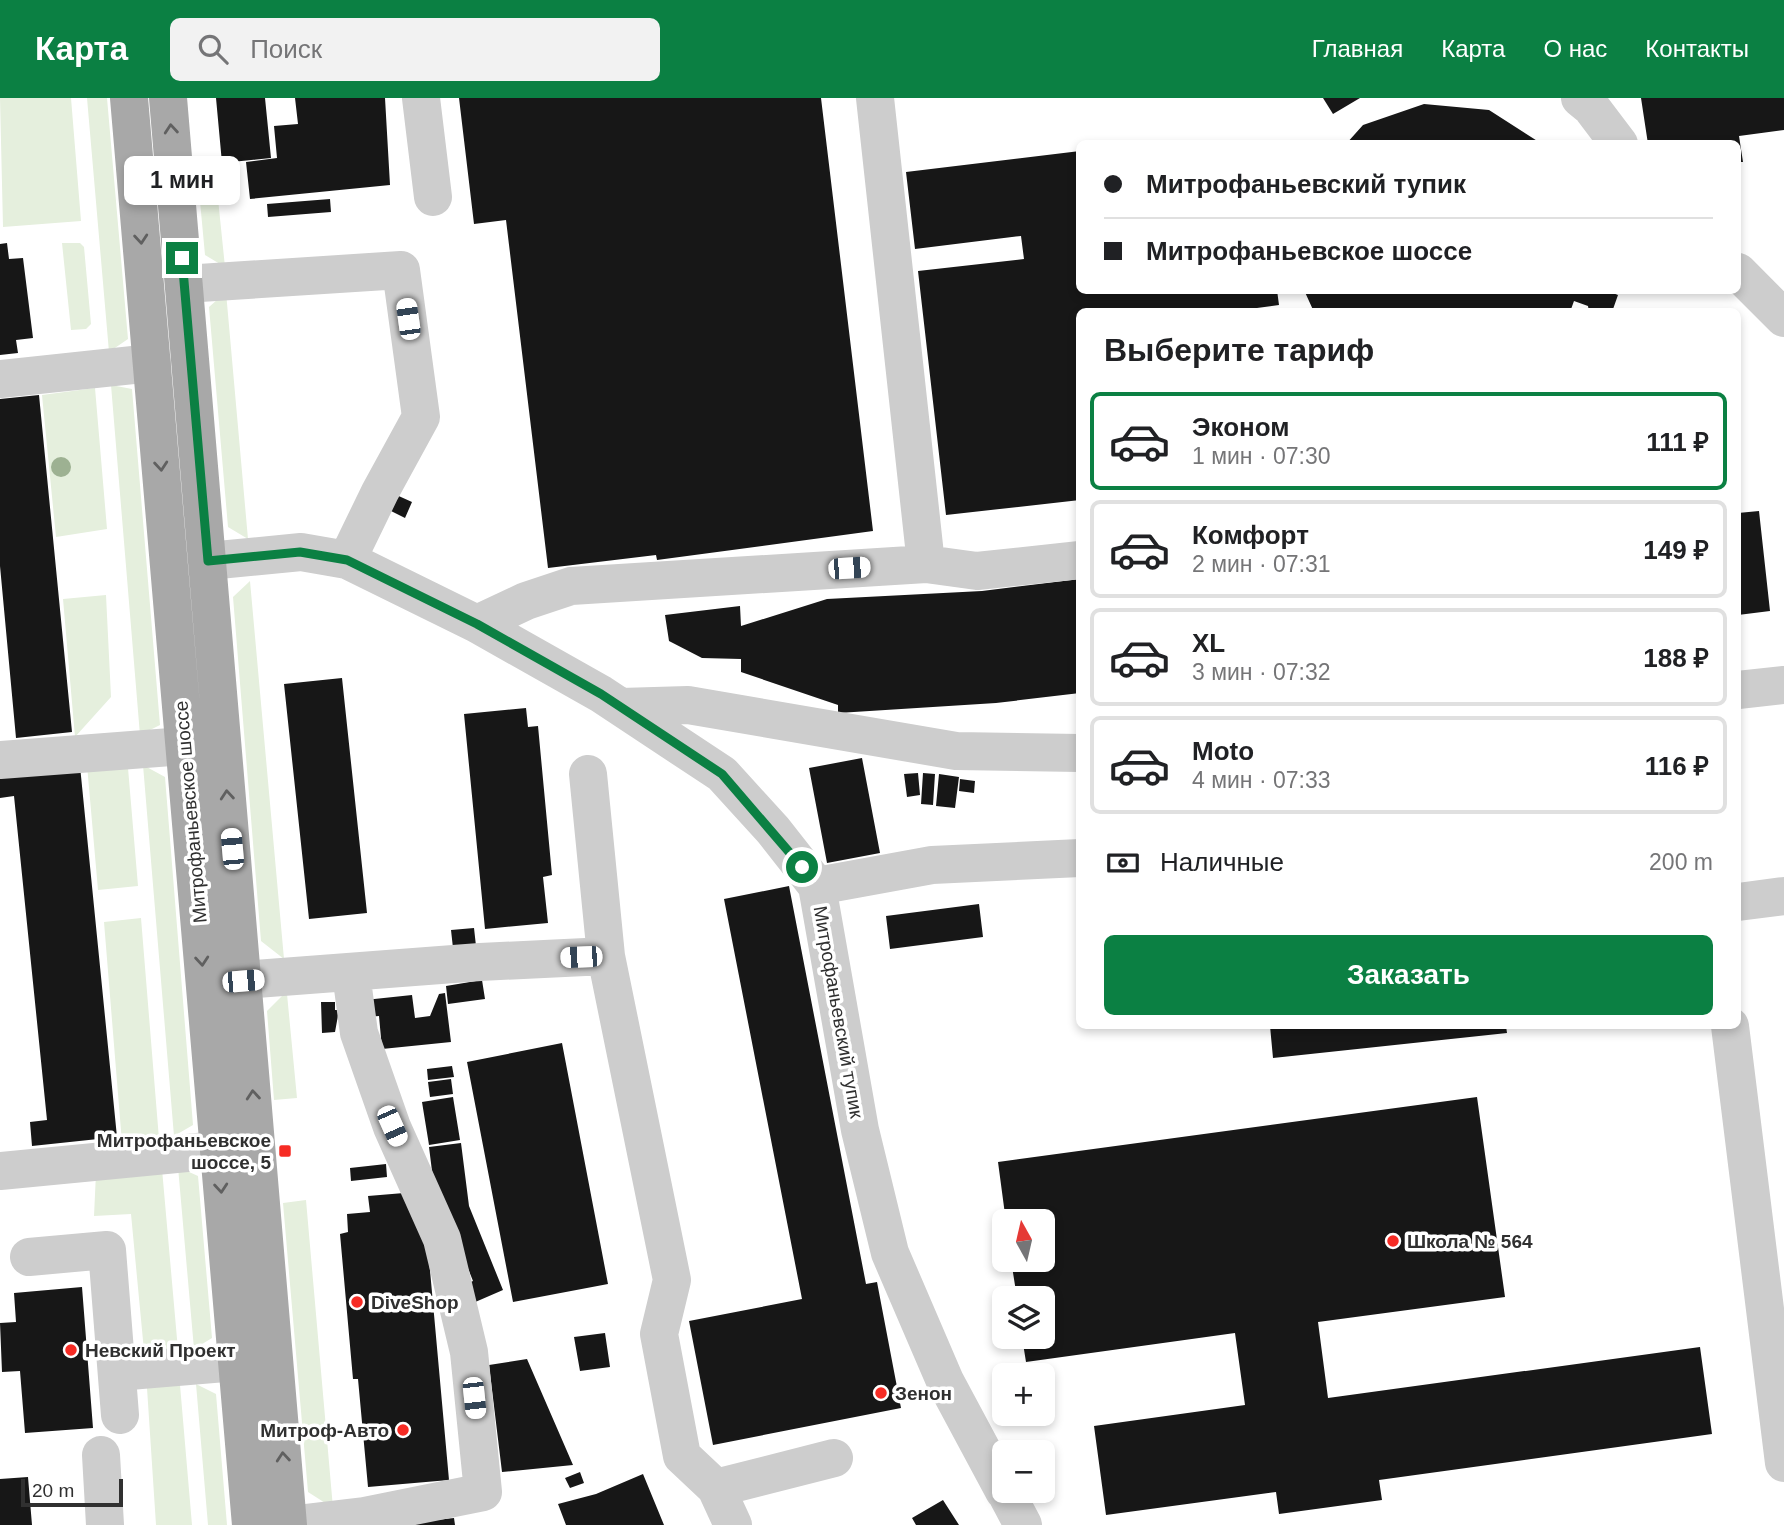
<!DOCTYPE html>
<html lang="ru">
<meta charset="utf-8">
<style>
body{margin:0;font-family:Helvetica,sans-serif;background:#f2f2f2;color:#202124;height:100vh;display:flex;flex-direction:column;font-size:26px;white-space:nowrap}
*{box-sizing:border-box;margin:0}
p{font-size:23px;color:#757577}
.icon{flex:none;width:38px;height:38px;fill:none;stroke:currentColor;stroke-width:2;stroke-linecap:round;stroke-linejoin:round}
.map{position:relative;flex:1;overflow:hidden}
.sheet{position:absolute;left:1076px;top:210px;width:665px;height:721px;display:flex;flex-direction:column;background:#fff;border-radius:10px;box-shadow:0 4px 10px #0003}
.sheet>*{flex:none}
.top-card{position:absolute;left:1076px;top:42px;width:665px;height:154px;border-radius:10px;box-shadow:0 4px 10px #0003;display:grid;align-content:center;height:154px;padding:0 28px;background:#fff}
.needle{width:46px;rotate:352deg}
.tools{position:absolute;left:992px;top:1111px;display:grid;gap:14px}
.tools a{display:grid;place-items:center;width:63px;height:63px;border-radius:10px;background:#fff;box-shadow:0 4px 10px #0003;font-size:35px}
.scale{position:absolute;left:21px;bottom:18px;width:102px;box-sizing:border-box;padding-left:7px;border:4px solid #303030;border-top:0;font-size:19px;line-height:24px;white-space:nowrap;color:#303030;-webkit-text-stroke:5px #fff;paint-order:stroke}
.end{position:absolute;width:32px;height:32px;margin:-16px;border:9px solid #0b8043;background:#fff;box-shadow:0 0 0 4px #fff}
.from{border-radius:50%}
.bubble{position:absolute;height:49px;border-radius:10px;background:#fff;box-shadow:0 4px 10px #0003;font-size:23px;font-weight:700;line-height:49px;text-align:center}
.car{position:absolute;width:21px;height:42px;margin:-21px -10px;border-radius:9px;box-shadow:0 0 5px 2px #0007;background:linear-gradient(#fff 24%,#345 0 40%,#fff 0 76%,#345 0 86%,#fff 0)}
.top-card b{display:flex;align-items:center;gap:24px;height:66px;font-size:26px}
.top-card b+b{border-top:2px solid #e0e0e0}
.top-card i{width:18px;height:18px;background:#202124}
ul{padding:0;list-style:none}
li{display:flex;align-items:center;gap:21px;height:98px;margin:0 14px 10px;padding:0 14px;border:4px solid #e0e0e0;border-radius:10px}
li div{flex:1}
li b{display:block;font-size:26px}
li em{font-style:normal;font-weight:700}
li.selected{border-color:#0b8043}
li>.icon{width:63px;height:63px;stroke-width:1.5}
h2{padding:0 28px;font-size:32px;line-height:84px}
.pay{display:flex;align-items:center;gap:18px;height:77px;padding:0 28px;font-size:26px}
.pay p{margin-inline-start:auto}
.action{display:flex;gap:14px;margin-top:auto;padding:14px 28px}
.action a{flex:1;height:80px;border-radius:10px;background:#0b8043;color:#fff;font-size:28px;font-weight:700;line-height:80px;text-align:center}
header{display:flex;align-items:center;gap:42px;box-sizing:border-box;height:98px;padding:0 35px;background:#0b8043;color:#fff}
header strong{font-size:33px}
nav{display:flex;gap:38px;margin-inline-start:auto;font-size:24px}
.search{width:490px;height:63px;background:#f2f2f2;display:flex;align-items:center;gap:18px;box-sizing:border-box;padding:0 24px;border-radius:10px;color:#757577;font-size:26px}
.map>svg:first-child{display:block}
</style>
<header>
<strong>Карта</strong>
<div class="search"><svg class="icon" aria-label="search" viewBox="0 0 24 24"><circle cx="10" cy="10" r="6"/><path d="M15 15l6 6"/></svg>Поиск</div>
<nav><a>Главная</a><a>Карта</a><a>О нас</a><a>Контакты</a></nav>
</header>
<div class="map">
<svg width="1784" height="1427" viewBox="0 0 1784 1427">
<rect width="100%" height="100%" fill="#fff"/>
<path fill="#e5efdd" d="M0 0H71L81 123 3 129Z
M87 0H107L128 241 109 254Z
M196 60 214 62 225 169 205 157Z
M62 145H80L84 149 91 226 86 231 71 232Z
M226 194 248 441 228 429 209 209Z
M111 287 132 291 160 627 140 637Z
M95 290 107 431 56 439 42 297Z
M250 483 284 861 261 843 233 499Z
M106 497 111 599 75 639 63 501Z
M87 667 128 670 138 788 98 792Z
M143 667 165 679 193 1027 174 1038Z
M141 820 159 1041 122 1045 104 824Z
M284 896H287L297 1000 274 1002 267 913Z
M178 1069 198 1078 212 1240 194 1251Z
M162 1071 178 1252 144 1253 131 1116 94 1118 96 1075Z
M306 1102 333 1410 308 1394 283 1105Z
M196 1286 216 1296 227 1427H208Z
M180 1287 192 1427H156L147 1290Z"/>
<path fill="#171717" d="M216 0H265L271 60 222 65Z
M295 0H385L390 87 250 101 246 64 277 60 274 28 298 26Z
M459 0H821L873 433 657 462 656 457 548 470 506 122 474 126Z
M1323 0H1360L1333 16Z
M1641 0H1784V32L1739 38 1743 64H1738V46H1648Z
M1424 6 1489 12 1542 46H1346L1363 27Z
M1080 53V192H1277L1279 207 1227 214H1080V402L946 417 918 173 1024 161 1021 138 915 151 906 74Z
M330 101 331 114 268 119 267 106Z
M7 145 9 161 23 160 33 240 16 242 18 255 0 257V146Z
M1304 192H1605L1618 197 1612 214H1589L1588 208 1574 203 1570 214H1314Z
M39 297 72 634 16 640 0 468V301Z
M392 395 412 404 405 420 385 410Z
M1759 413 1770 513 1738 517V415Z
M1080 481V595L996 605 838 615V607L741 574V561L702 560 669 543 665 517 740 508 741 528 827 501 982 493Z
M342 580 367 815 309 821 284 586Z
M526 610 528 629 538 628 552 777 543 779 548 825 485 831 464 616Z
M862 660 880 755 827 765 809 670Z
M80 668 117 1039 32 1048 30 1024 47 1022 14 698 0 700V676Z
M918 675 920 697 907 699 904 676Z
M923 675 935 676 933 707 921 706Z
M939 676 959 679 955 710 936 708Z
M960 681 975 683 974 695 959 693Z
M789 788 866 1186 877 1184 901 1310 713 1347 689 1223 802 1201 724 801Z
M979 806 983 839 890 851 886 818Z
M474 830 476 848 453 850 451 832Z
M482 882 485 901 448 906 446 888Z
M445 895 451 944 382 951 379 918 367 919 365 902 412 897 415 920 430 918 439 896Z
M321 904H335V912H339L335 934 322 935Z
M1270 928H1506L1507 935 1273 960Z
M562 945 608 1186 513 1204 467 964Z
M452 968 454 979 428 982 427 971Z
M451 981 453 996 430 999 428 984Z
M453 999 460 1042 429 1047 422 1004Z
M1477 999 1505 1199 1318 1224 1328 1300 1700 1249 1712 1336 1379 1382 1382 1402 1279 1416 1276 1394 1106 1417 1094 1328 1245 1307 1235 1235 1026 1264 1022 1239H1043V1200H1017L1011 1162H1043V1124H1006L998 1064Z
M461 1045 469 1108 503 1192 473 1205 466 1186 473 1183 448 1120 437 1113 429 1049Z
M386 1066 387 1079 351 1083 350 1070Z
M416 1094 426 1128 449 1382 368 1389 358 1281H353L340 1136 348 1134 347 1116 370 1114 368 1098Z
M82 1189 93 1330 25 1335 20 1273 2 1274 0 1225 16 1224 14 1195Z
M605 1235 610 1269 580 1273 574 1239Z
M527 1261 573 1367 502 1374 489 1267Z
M580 1374 584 1385 570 1390 565 1380Z
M643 1376 664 1427H566L558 1406 596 1396Z
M28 1379 32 1427H0V1381Z
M943 1402 959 1427H916L912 1420Z
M454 1420 455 1427H408V1425Z"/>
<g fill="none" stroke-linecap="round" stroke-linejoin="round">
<path stroke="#cdcdcd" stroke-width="38" d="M421 0 433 99
M875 0 926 466
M1580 0 1591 9 1619 46
M1738 174 1784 220
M184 186 401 172 421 319 380 394 347 462
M0 281 152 265
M208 463 301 454 347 462 477 526 601 596 722 676 773 732 817 788 860 1032 890 1155 945 1283 1004 1393
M477 526 526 503 571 488 926 466 977 473 1080 462
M1738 592 1784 587
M621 609 688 607 956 653 1080 655
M0 662 184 648
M588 676 606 858
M817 788 932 767 1080 760
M1738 804 1784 798
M243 882 480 864 606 858 672 1182 659 1236 682 1358 716 1390 733 1427
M1730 928 1784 1365
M0 1073 218 1052
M29 1159 107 1152 120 1317
M117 1274 237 1264
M101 1357 105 1427
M716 1390 834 1360
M1005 1393 1023 1427
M288 1427 364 1418 483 1394 469 1254 442 1141 392 1029 359 935 351 875"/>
<path stroke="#a8a8a8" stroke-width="38" d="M129 0 251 1427
M168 0 288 1427"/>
</g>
<circle fill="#9db192" cx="61" cy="369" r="10"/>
<defs><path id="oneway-chevron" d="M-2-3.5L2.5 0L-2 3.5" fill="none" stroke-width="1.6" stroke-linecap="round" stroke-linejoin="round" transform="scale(1.75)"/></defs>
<g stroke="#606060">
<use href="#oneway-chevron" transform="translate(171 31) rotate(-95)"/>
<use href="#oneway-chevron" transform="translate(141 141) rotate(85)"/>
<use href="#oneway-chevron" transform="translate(161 368) rotate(85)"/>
<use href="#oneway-chevron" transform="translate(227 697) rotate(-95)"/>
<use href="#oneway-chevron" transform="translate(202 863) rotate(85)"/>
<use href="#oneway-chevron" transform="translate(253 997) rotate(-95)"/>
<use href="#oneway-chevron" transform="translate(221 1090) rotate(85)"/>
<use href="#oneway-chevron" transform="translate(283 1359) rotate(-95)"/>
</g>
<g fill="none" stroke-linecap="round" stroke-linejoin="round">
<path stroke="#0b8043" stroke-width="9" d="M182 160 208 463 300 454 347 462 477 526 601 596 722 676 802 769"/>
</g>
<g fill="#f62b24" stroke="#fff" stroke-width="2.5">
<rect x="278" y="1046" width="14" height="14" rx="3.5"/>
<circle cx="1393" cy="1143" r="7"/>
<circle cx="357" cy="1204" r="7"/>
<circle cx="71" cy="1252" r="7"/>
<circle cx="881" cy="1295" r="7"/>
<circle cx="403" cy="1332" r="7"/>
</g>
<g text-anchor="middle" stroke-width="7" stroke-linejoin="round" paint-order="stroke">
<g font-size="19" fill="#303030" stroke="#fff">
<text transform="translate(190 714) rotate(-95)" y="7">Митрофаньевское шоссе</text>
<text transform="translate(839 914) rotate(80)" y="7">Митрофаньевский тупик</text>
</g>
<g font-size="19" font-weight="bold" fill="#303030" stroke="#fff" text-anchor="start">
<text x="271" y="1049" text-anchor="end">Митрофаньевское<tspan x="271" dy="22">шоссе, 5</tspan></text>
<text x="1407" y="1150">Школа № 564</text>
<text x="371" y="1211">DiveShop</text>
<text x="85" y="1259">Невский Проект</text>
<text x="895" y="1302">Зенон</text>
<text x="389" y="1339" text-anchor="end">Митроф-Авто</text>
</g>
</g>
</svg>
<div class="tools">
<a><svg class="needle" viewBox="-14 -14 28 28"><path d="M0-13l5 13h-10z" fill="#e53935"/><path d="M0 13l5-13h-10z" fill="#757577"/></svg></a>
<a><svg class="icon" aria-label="layers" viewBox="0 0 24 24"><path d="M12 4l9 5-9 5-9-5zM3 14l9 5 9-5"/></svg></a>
<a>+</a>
<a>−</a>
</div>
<div class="scale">20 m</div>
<i class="end from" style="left:802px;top:769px"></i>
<i class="end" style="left:182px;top:160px"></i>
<div class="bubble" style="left:124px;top:58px;width:116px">1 мин</div>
<i class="car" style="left:408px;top:221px;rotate:352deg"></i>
<i class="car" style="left:849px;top:470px;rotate:86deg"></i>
<i class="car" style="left:232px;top:751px;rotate:355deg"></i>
<i class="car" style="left:581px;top:859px;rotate:268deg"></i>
<i class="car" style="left:243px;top:883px;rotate:85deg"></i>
<i class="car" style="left:392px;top:1028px;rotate:156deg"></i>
<i class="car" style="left:474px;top:1300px;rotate:174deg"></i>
<div class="top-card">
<b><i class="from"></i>Митрофаньевский тупик</b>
<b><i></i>Митрофаньевское шоссе</b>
</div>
<section class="sheet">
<h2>Выберите тариф</h2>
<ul>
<li class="selected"><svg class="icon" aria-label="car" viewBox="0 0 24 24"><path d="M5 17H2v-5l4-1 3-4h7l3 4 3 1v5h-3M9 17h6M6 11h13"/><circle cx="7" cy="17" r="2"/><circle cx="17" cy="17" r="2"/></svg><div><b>Эконом</b><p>1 мин · 07:30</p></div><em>111 ₽</em></li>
<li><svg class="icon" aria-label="car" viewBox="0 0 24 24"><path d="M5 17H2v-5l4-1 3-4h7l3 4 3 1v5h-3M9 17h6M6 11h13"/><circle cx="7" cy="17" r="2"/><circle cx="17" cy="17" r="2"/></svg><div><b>Комфорт</b><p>2 мин · 07:31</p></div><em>149 ₽</em></li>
<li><svg class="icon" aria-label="car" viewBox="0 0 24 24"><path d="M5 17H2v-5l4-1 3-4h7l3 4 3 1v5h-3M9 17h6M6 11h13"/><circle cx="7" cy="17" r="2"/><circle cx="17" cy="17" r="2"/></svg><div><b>XL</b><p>3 мин · 07:32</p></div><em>188 ₽</em></li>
<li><svg class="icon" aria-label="car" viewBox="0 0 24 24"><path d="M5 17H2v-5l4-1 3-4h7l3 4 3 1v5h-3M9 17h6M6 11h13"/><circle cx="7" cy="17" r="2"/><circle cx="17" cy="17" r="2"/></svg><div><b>Moto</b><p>4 мин · 07:33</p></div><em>116 ₽</em></li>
</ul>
<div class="pay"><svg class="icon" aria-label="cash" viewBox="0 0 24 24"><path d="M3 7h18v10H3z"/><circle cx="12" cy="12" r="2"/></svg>Наличные<p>200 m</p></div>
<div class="action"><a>Заказать</a></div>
</section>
</div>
